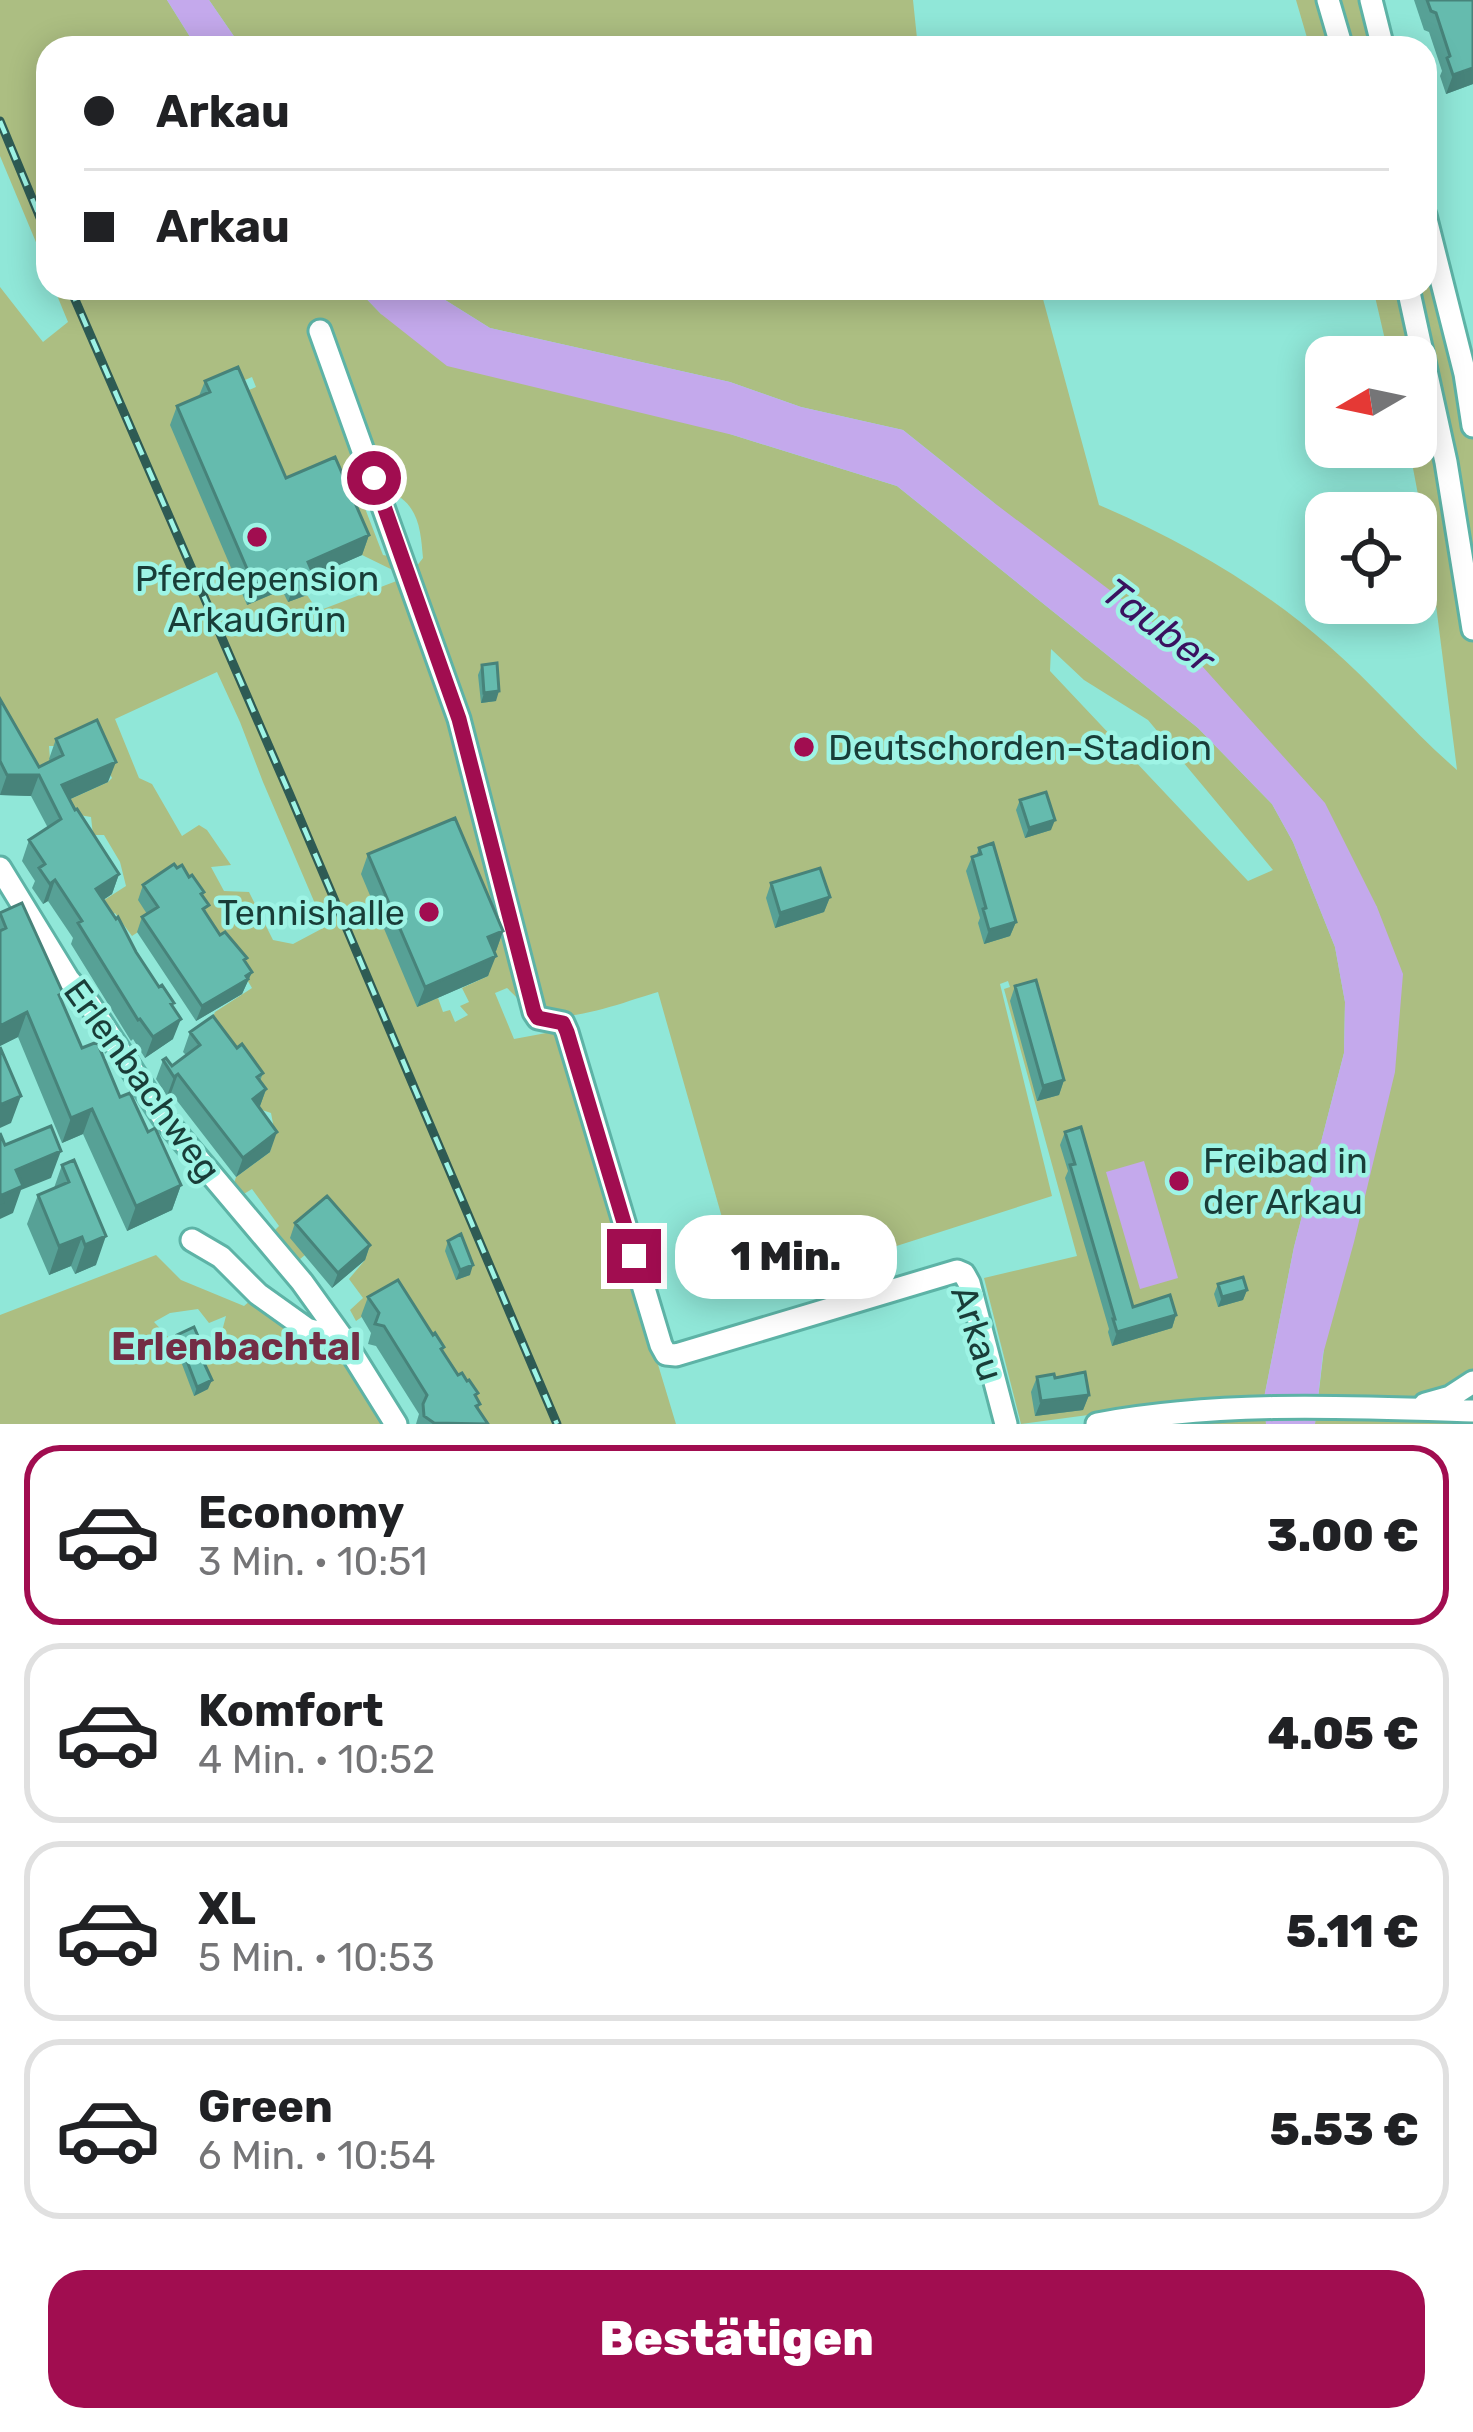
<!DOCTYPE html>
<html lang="de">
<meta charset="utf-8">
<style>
body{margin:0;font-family:Rubik,sans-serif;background:#f6f6f6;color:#202124;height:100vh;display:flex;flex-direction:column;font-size:45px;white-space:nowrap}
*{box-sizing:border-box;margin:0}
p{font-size:39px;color:#757577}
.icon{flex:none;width:66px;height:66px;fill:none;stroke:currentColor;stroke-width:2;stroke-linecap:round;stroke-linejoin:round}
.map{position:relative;height:1424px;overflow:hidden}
.sheet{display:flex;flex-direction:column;background:#fff;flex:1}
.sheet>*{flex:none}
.hud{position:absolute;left:36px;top:36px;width:1401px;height:264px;border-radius:36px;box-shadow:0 6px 30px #0003;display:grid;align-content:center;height:264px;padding:0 48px;background:#fff}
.needle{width:78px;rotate:261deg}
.buttons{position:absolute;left:1305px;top:336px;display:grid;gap:24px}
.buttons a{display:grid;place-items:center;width:132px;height:132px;border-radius:24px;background:#fff;box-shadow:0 6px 30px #0003;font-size:60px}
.end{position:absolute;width:54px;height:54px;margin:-27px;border:15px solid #a10d50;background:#fff;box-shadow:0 0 0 6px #fff}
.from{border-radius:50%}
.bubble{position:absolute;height:84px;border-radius:36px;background:#fff;box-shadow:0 6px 30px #0003;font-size:39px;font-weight:800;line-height:84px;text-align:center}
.hud b{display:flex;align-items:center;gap:42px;height:114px;font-size:45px}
.hud b+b{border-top:3px solid #e0e0e0}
.hud i{width:30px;height:30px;background:#202124}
ul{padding:21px 0 0;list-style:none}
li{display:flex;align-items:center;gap:36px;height:180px;margin:0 24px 18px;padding:0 24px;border:6px solid #e0e0e0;border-radius:36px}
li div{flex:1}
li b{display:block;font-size:45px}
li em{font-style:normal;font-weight:800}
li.current{border-color:#a10d50}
li>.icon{width:108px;height:108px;stroke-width:1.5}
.cta{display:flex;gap:24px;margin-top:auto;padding:24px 48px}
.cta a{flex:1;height:138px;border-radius:36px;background:#a10d50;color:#fff;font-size:48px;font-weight:800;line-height:138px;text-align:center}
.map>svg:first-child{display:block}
</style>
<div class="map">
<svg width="1473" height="1424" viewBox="0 0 1473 1424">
<rect width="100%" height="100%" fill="#90e7d8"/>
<path fill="#acbe82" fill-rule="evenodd" d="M0 0H167L197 48H48V271L0 156Z
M209 0H913L918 48H242Z
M1296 0H1372L1383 48H1310Z
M1425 215 1473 426V1382L1450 1397 1473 1411V1424H1315L1377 907 993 502 903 430 801 407 730 382 490 328 426 288H1040L1099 505C1183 541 1261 586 1329 646 1374 685 1412 731 1457 770L1430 558 1409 447H1416V357H1389L1373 288H1392L1396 298 1415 323 1408 288H1425Z
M0 287 43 342 68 322 54 288H356L381 314 733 435 897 486 1198 728 1272 804 1293 842 1335 947 1345 1002 1344 1053 1294 1247 1264 1398 1266 1424H1097L1216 1409 1215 1398 1021 1424 984 1278 1077 1256 1004 989 1010 987 1008 981 1000 984 1052 1196 744 1295 658 992C626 1001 569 1025 536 1013 526 1009 516 996 507 988L495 993 514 1039 557 1031 676 1424H472L378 1306 356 1321 350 1310 363 1298 349 1279 365 1260 322 1211 305 1255 290 1267 266 1239 279 1226 252 1189 234 1200 230 1196 236 1177 270 1152 275 1134 271 1113 259 1109 209 1025 215 1012 252 988 223 940 173 945 211 920 180 874 153 922 132 936 115 913 99 925 70 922 126 886 120 862 104 835H93L91 817 79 815 55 806 108 782 112 778 92 737 64 746H49L51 773 42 782 0 731ZM252 377 256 387 235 396 279 498 328 477 362 555 407 577 318 611 307 595 288 601 198 400ZM373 478 389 500 401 498C420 512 421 536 423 558L410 575 404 559 383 555 356 485ZM1051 649 1084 680 1148 720 1273 870 1248 881 1050 671ZM217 672 240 722 263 782 325 927 293 944 273 940 249 892 224 891 211 867 231 865 207 830 199 825 182 836 152 784 139 778 115 719ZM448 838 488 976 462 988 469 1002 460 1006 468 1015 455 1022 450 1010 443 1012 438 998 418 1006Z
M156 1255 181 1280 244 1306 258 1294 343 1339 396 1424H0V1315ZM198 1309 209 1323 226 1316 216 1354 196 1361 195 1395 174 1343 154 1322 170 1313Z"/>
<path fill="#c4a9ec" d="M167 0H209L242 48H197Z
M356 288H426L490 328 730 382 801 407 903 430 993 502 1185 647 1325 803 1377 907 1403 974 1395 1072 1354 1242 1323 1354 1315 1424H1266L1264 1398 1294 1247 1344 1053 1345 1002 1335 947 1293 842 1272 804 1198 728 897 486 733 435 447 366 381 314Z
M1144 1161 1178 1278 1140 1289 1106 1172Z"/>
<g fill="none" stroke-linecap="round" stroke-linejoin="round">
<defs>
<path id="minor" d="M1328 0 1342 48
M1371 0 1383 48
M1425 215 1465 374 1473 426
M1408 288 1446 462 1473 629
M320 331 459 719 534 1012 538 1018 563 1023 567 1032 661 1345 666 1354 676 1355 957 1271 964 1274 969 1283 1006 1424
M0 868 68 979 90 1005 162 1116 302 1282 343 1339 396 1424
M192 1240 221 1257 258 1294 307 1329 343 1339
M1425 1404 1450 1397 1473 1382
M1097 1424C1220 1401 1349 1407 1473 1411"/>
</defs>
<use href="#minor" stroke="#5db3a6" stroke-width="27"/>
<use href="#minor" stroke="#fff" stroke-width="21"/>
<defs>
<path id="rail" d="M0 121 48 237
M70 288 290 795 557 1424"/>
</defs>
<use href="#rail" stroke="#2e5b54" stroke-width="9"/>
<use href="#rail" stroke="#9ef4e5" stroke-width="4.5" stroke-dasharray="14" stroke-linecap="butt"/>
</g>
<path fill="#57a196" d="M1414 0H1473V84L1446 94 1440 76 1442 71 1429 32 1424 30Z
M205 381 286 478 369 535 362 555 314 576 307 595 288 602 282 590 247 605 170 425 177 406 199 396Z
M482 665 496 701 481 703 478 675Z
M0 699 39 767 50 761 49 759 56 739 108 782 70 799 119 874 112 894 103 900 172 1006 173 1039 145 1058 133 1039 131 1041 71 944 73 938 48 901 43 904 32 888 35 881 22 861 29 840 48 828 31 796 0 795Z
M1020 800 1051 830 1025 838 1016 810Z
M979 848 1016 922 1010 936 984 944 978 923 980 918 966 871 972 857 976 856Z
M368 854 503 931 496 951 494 952 488 976 417 1007 361 874Z
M177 868 189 877 204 892 203 897 206 913 220 935 252 972 242 994 196 1021 137 932 142 917 147 914 138 900 143 885Z
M771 883 830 897 824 912 775 928 766 898Z
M0 913 61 999 82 1048 148 1132 181 1185 172 1210 127 1231 83 1134 62 1143 18 1037 0 1046Z
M1015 986 1064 1080 1059 1095 1037 1101 1010 1001Z
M190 1032 237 1048 263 1073 260 1081 266 1090 259 1108 270 1152 236 1177 171 1093 167 1096 156 1079 163 1060 172 1066 186 1055 183 1052Z
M1065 1132 1133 1307 1176 1315 1172 1328 1112 1346 1108 1332 1109 1329 1065 1178 1068 1171 1060 1145Z
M74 1160 96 1265 75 1274 71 1266 49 1275 27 1224 38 1195 54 1188 62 1165Z
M295 1223 370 1245 365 1260 332 1288 290 1238Z
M448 1241 470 1275 456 1280 445 1251Z
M1218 1284 1247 1290 1243 1300 1218 1307 1214 1294Z
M368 1297 433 1335 444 1347 443 1351 458 1375 480 1404 478 1409 488 1424H416L419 1414 376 1346 368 1344 371 1333 361 1316Z
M177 1335 204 1350 201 1357 208 1389 194 1396 174 1343Z
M1037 1377 1055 1378 1089 1395 1083 1410 1035 1416 1031 1392Z"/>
<path fill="#47837a" d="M1473 68V84L1446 94 1453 75Z
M369 535 362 555 314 576 307 595 288 602 295 582 308 562Z
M289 570 282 590 247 605 254 585Z
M499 691 496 701 481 703 484 693Z
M116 762 108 782 55 806 62 785Z
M7 775H39L31 796 0 795Z
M1055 820 1051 830 1025 838 1029 828Z
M119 874 112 894 88 910 96 889Z
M55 880 48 901 43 904 50 884Z
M830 897 824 912 775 928 780 913Z
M1016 922 1010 936 984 944 989 930Z
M503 931 496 951 481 957 488 937Z
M496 956 488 976 417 1007 425 987Z
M252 972 242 994 196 1021 202 1006Z
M27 1012 18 1037 0 1046V1026Z
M181 1019 173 1039 145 1058 153 1037Z
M178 1074 171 1093 167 1096 174 1077Z
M1064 1080 1059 1095 1037 1101 1043 1086Z
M266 1089 259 1109 253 1099Z
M21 1096 11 1123 0 1128V1105Z
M92 1109 83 1134 62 1143 71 1118Z
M277 1132 270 1152 236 1177 243 1158Z
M61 1151 51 1178 21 1190 13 1213 0 1219V1197L16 1170Z
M181 1185 172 1210 127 1231 136 1206Z
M106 1236 96 1265 75 1274 85 1245Z
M82 1237 71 1266 49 1275 59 1246Z
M370 1245 365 1260 332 1288 338 1273Z
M473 1265 470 1275 456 1280 460 1270Z
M1247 1290 1243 1300 1218 1307 1222 1297Z
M1176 1315 1172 1328 1112 1346 1117 1332Z
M212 1380 208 1389 194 1396 197 1387Z
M1089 1395 1083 1410 1035 1416 1041 1401Z"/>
<path fill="#65bbae" stroke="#47837a" stroke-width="3" d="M1427 0H1473V68L1453 75 1447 58 1450 56 1436 13 1431 11Z
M238 367 286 478 335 457 369 535 308 562 314 576 295 582 289 570 254 585 177 406 210 392 205 381Z
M497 663 499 691 484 693 482 665Z
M0 699 39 767 63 755 56 739 97 720 116 762 62 785 75 810 77 809 119 874 96 889 116 919 118 917 136 952 159 987 162 985 174 1003 171 1004 181 1019 153 1037 140 1019 138 1020 78 923 82 921 55 880 50 884 39 868 45 864 29 840 61 819 39 775H7L0 761Z
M1046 792 1055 820 1029 828 1020 800Z
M455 818 503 931 488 937 496 956 425 987 368 854Z
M993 843 1016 922 989 930 983 909 986 908 972 857 981 854 979 848Z
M174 864 177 868 182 865 189 877 192 875 204 892 201 894 209 905 203 909 220 935 225 932 247 958 244 960 252 972 246 976 248 979 202 1006 142 917 158 907 143 885Z
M820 868 830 897 780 913 771 883Z
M22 903 63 993 59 995 82 1048 97 1042 120 1097 130 1093 148 1132 155 1128 181 1185 136 1206 92 1109 71 1118 27 1012 0 1026V931L6 928 0 913Z
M1036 980 1064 1080 1043 1086 1015 986Z
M213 1016 237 1048 242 1044 263 1073 257 1077 266 1089 253 1099 277 1132 243 1158 178 1074 174 1077 163 1060 166 1058 172 1066 200 1045 190 1032Z
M0 1047 21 1096 0 1105Z
M51 1126 61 1151 16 1170 23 1186 0 1196 3 1202 0 1203V1133L5 1145Z
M1081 1127 1133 1307 1170 1295 1176 1315 1117 1332 1113 1319H1115L1070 1165 1075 1164 1065 1132Z
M74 1160 106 1236 85 1245 82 1237 59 1246 38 1195 69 1182 62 1165Z
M327 1196 370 1245 338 1273 295 1223Z
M461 1234 473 1265 460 1270 448 1241Z
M1243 1277 1247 1290 1222 1297 1218 1284Z
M398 1280 433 1335 435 1333 444 1347 441 1349 458 1375 462 1373 467 1381 469 1380 478 1393 475 1395 480 1404 476 1406 488 1424 434 1423 424 1416 423 1404 427 1395 384 1326 375 1324 379 1313 368 1297Z
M194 1327 204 1350 199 1352 212 1380 197 1387 177 1335Z
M1085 1372 1089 1395 1041 1401 1037 1377 1054 1374 1055 1378Z"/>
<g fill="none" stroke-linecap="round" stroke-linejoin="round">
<path stroke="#a10d50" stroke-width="15" d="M374 478 459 719 534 1012 538 1018 563 1023 567 1032 634 1256"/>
</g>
<g fill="#a10d50" stroke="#9ef4e5" stroke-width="4.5">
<circle cx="257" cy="537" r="12"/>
<circle cx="804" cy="747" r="12"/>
<circle cx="429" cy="912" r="12"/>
<circle cx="1179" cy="1181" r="12"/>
</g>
<g text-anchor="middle" stroke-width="9" stroke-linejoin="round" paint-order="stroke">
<g font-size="36" fill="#193d38" stroke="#9ef4e5" text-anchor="start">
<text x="257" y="591" text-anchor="middle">Pferdepension<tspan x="257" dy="41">ArkauGrün</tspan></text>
<text x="828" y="760">Deutschorden-Stadion</text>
<text x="405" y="925" text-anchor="end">Tennishalle</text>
<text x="1203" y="1173">Freibad in<tspan x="1203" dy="41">der Arkau</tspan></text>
</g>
<g font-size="36" fill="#193d38" stroke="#9ef4e5">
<text transform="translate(143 1080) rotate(54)" y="13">Erlenbachweg</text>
<text transform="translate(978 1333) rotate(72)" y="13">Arkau</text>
</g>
<g font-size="39" font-style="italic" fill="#3a125f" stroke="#9ef4e5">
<text transform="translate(1159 625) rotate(37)" y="14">Tauber</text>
</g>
<g font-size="39" font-weight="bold" fill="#732e45" stroke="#9ef4e5">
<text x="236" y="1360">Erlenbachtal</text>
</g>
</g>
</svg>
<div class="buttons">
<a><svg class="needle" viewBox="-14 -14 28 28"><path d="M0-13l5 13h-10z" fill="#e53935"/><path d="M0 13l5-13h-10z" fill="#757577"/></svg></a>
<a><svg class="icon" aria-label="locate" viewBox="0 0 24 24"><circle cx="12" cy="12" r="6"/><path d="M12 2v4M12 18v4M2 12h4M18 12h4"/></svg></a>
</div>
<i class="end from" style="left:374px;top:478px"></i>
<i class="end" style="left:634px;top:1256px"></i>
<div class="bubble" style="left:675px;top:1215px;width:222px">1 Min.</div>
<div class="hud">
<b><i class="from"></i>Arkau</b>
<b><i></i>Arkau</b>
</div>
</div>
<section class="sheet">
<ul>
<li class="current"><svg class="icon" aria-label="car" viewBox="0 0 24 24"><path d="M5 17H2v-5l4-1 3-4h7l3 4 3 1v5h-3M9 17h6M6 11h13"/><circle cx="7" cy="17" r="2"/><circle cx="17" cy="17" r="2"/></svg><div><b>Economy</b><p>3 Min. · 10:51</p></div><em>3.00 €</em></li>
<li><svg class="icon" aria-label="car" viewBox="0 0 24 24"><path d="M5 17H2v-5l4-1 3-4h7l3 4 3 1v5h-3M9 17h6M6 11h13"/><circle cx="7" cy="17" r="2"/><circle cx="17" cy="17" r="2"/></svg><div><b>Komfort</b><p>4 Min. · 10:52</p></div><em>4.05 €</em></li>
<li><svg class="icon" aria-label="car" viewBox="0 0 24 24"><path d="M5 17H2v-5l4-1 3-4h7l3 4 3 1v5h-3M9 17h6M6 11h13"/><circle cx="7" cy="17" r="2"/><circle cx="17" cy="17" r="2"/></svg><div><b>XL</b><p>5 Min. · 10:53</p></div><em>5.11 €</em></li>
<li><svg class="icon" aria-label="car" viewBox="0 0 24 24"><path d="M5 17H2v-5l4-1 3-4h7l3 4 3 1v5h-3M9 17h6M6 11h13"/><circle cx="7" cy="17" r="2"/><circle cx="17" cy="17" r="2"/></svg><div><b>Green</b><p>6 Min. · 10:54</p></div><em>5.53 €</em></li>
</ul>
<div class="cta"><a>Bestätigen</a></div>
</section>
